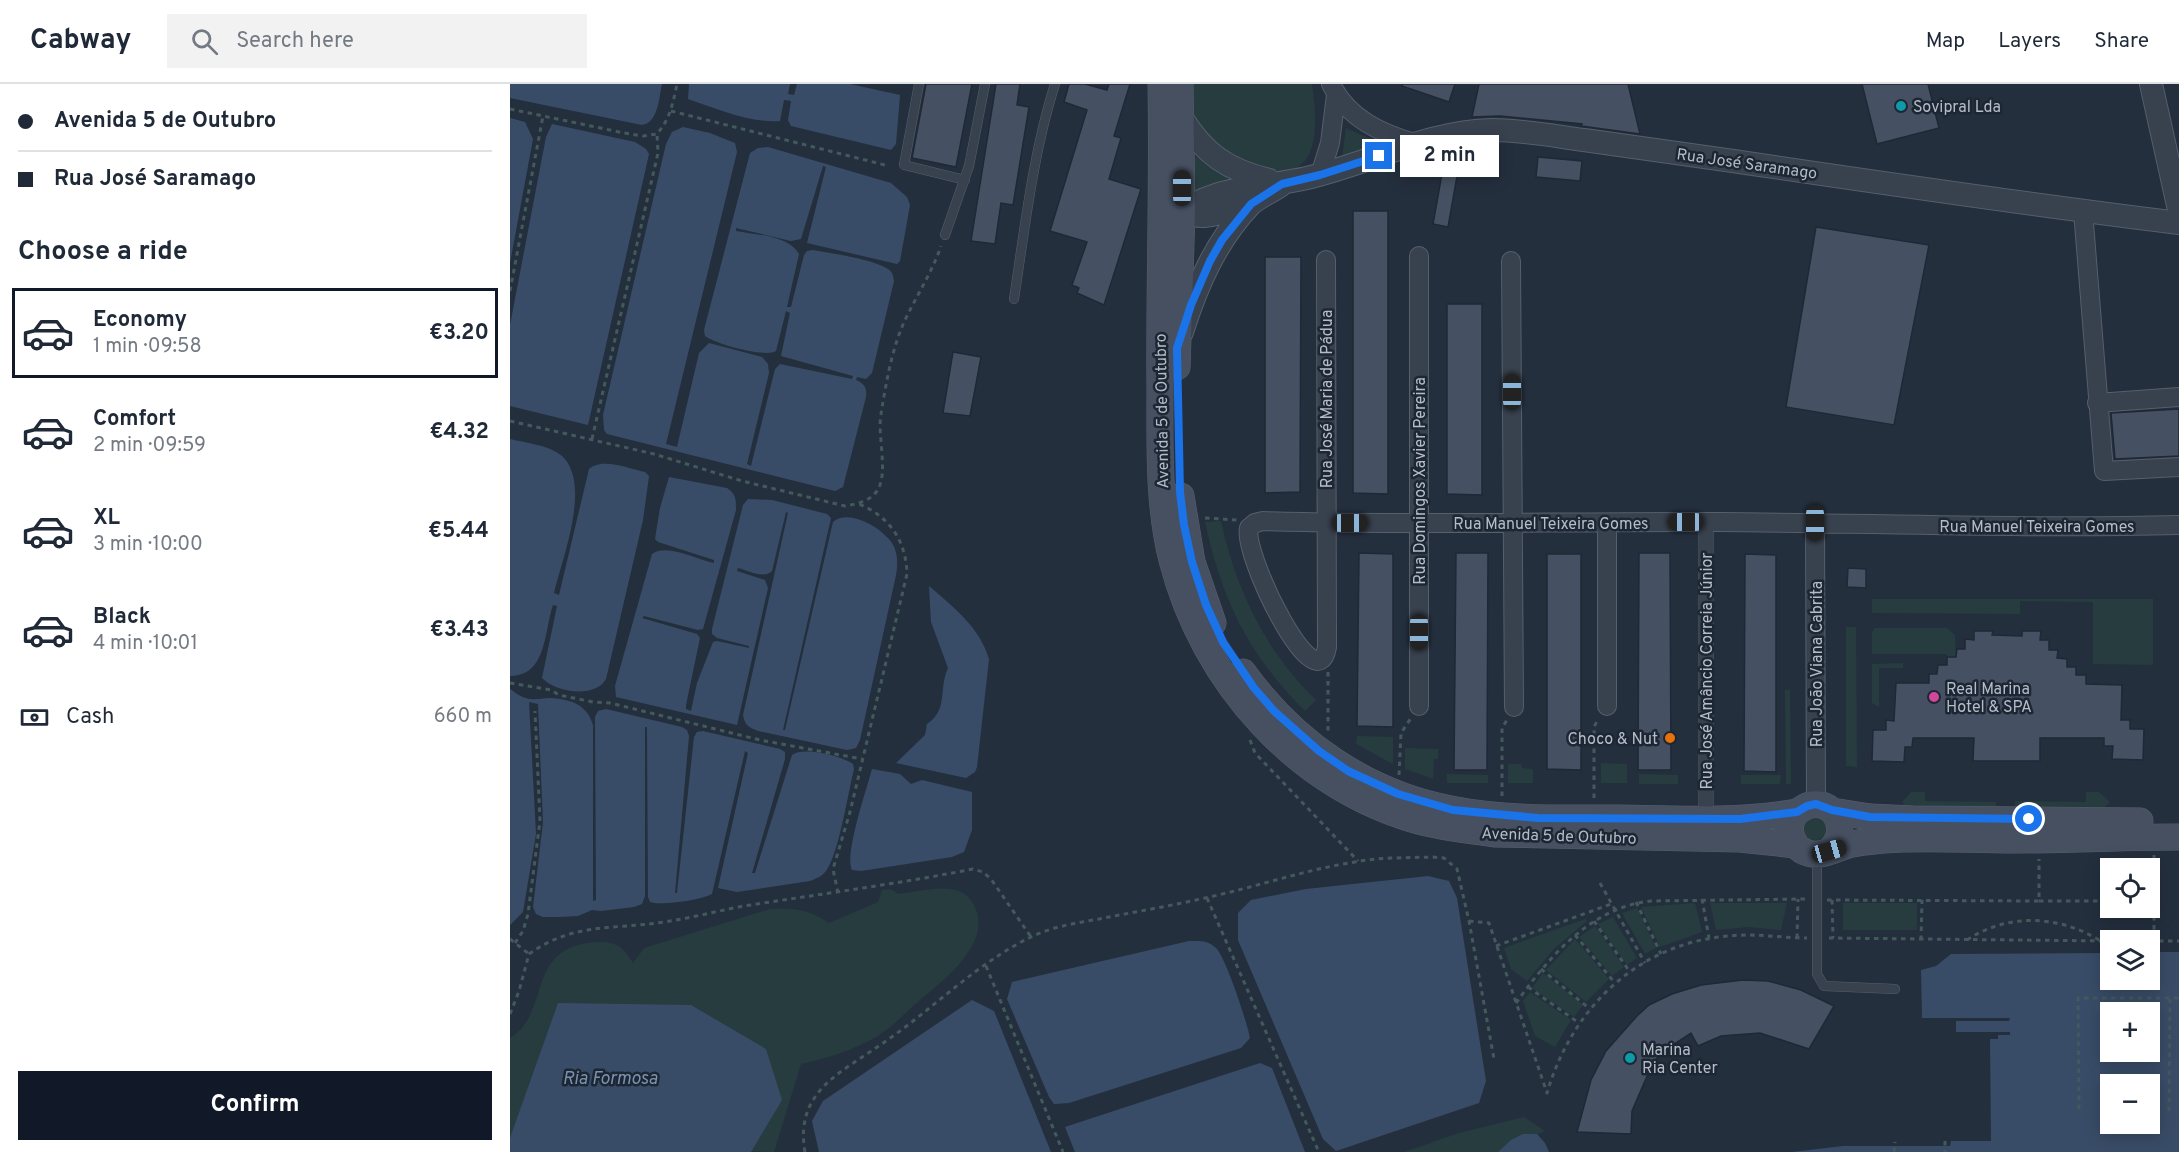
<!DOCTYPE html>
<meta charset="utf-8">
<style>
body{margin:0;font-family:Overpass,sans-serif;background:#f2f2f3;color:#1f2937;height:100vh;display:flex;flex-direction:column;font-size:22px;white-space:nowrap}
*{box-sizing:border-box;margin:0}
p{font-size:20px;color:#747a83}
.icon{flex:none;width:33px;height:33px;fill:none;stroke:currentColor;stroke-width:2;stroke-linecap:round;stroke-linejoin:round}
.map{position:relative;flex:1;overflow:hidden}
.side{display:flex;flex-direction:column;background:#fff;width:510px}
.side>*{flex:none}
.top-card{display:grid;align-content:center;height:132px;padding:0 18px;background:#fff}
.buttons{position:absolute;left:1590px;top:774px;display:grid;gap:12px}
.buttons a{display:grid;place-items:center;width:60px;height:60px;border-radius:0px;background:#fff;box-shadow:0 3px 15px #0003;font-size:30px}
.end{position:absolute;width:27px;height:27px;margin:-14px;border:8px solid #1a73e8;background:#fff;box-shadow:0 0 0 3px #fff}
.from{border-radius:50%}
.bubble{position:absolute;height:42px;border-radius:0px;background:#fff;box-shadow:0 3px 15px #0003;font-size:20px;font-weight:700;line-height:42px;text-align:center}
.car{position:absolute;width:18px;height:36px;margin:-18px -9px;border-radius:8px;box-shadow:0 0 4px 2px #0007;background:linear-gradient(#222 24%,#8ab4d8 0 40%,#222 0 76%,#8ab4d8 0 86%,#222 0)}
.top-card b{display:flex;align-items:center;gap:21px;height:57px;font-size:22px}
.top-card b+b{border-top:2px solid #e0e1e3}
.top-card i{width:15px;height:15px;background:#1f2937}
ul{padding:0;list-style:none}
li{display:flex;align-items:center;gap:18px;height:90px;margin:0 12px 9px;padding:0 6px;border:3px solid transparent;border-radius:0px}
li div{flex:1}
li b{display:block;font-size:22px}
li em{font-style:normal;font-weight:700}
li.selected{border-color:#111827}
li>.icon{width:54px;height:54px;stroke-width:1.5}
h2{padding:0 18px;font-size:27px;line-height:72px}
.pay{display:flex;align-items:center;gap:15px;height:66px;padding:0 18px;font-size:22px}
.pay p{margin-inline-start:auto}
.primary-button{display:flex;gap:12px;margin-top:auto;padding:12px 18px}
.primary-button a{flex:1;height:69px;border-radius:0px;background:#111827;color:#fff;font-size:24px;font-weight:700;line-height:69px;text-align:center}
header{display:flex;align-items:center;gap:36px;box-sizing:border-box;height:84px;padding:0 30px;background:#fff;border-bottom:2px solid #e0e1e3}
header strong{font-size:28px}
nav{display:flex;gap:33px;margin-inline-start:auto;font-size:21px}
.search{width:420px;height:54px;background:#f2f2f3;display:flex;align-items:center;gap:15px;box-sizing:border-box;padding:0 21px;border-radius:0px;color:#747a83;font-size:22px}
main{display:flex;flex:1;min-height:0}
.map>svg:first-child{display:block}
</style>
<header>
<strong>Cabway</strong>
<div class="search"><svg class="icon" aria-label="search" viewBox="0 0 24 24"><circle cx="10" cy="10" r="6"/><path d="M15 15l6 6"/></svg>Search here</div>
<nav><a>Map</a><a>Layers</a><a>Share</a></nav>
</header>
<main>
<section class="side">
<div class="top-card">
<b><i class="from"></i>Avenida 5 de Outubro</b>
<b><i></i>Rua José Saramago</b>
</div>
<h2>Choose a ride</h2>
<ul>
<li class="selected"><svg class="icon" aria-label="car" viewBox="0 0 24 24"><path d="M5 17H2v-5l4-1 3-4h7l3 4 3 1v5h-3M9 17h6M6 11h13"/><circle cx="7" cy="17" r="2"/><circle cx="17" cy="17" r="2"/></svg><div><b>Economy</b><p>1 min · 09:58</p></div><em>€3.20</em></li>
<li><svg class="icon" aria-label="car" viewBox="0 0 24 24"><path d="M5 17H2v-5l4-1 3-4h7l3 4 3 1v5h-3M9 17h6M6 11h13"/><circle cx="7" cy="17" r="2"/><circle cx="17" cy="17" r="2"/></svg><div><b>Comfort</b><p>2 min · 09:59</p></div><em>€4.32</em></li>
<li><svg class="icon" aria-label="car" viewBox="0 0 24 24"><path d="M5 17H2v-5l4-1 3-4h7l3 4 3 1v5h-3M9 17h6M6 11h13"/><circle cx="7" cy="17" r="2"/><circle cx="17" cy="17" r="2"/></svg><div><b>XL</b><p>3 min · 10:00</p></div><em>€5.44</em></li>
<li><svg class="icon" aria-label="car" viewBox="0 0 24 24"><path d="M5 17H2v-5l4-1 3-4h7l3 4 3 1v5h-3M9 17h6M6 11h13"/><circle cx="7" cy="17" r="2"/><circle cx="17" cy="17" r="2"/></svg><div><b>Black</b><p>4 min · 10:01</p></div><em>€3.43</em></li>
</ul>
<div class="pay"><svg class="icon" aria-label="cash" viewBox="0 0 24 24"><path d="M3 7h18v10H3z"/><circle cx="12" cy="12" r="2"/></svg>Cash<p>660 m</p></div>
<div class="primary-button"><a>Confirm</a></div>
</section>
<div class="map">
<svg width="1669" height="1068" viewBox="0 0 1669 1068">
<rect width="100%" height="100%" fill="#242f3e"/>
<path fill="#263c3f" d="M680 0H802C810 54 807 110 736 76 721 69 703 62 693 49 683 35 681 17 680 0Z
M836 44 872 60 832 73Z
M683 70 698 82 730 97 683 109Z
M711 437C726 505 755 567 806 616L795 627C738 570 712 516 695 438Z
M1362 515H1643V581L1583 580V518L1510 517V530L1362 529Z
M1336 543H1346L1347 683 1336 682Z
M1365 544H1437L1445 551 1446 573H1437V570H1362V548Z
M1393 579V584H1369V623L1362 619V580Z
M1275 606H1280L1281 700H1276Z
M847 652 883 653V680L846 660Z
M895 664 928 665V675H924L923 695 895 685Z
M1091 679 1117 680V699H1091Z
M998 680H1011L1012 684 1023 685V699H998Z
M937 690 978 691V699H937Z
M1129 690 1168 691V700H1129Z
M1231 691H1271L1270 700H1231Z
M1401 708H1415V717L1486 718V722H1395L1392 718Z
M1576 708H1589L1600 718 1595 723 1505 722V717L1576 718Z
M1305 730 1321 741 1314 759 1295 756 1291 743Z
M381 805 388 810C406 808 434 800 451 808 457 810 461 816 464 821 485 860 429 900 403 922 392 932 381 944 368 952 343 966 319 974 291 980L264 1068 0 1060V954C42 929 14 862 87 858 106 857 114 863 123 879L134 864 260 825C285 824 298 825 319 839L368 818 372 806Z
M1185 819 1192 848 1150 863 1131 823Z
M1200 819H1277L1271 846 1238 843 1206 846Z
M1333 819H1407V846H1333Z
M1127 824 1146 864 1135 870 1112 829Z
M1103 833 1127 874 1117 881 1088 840Z
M1075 835 1077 837 1044 865 1017 897 1001 885 994 864Z
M1085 842 1114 883 1102 892 1069 853Z
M1065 855 1099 895 1076 918 1036 886Z
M1033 889 1073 921 1064 933 1022 904Z
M1020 908 1061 936 1045 963 1025 952 1013 917Z
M1014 1033 1035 1047 991 1068H894L949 1049Z"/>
<path fill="#394c67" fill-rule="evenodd" d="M0 0H152C149 14 148 39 132 41L0 14Z
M179 0H280L278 10 284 11 287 0H340L390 11 386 60 381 66 281 42 278 36 281 17 274 16 270 37C240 39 207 25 178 15Z
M0 34 15 38 23 55 0 179Z
M42 40 125 58 136 65 139 70 78 341 0 322V241L36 53Z
M173 43 200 49 225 59 227 68 156 360 167 363 189 269 199 259 252 273 258 280 259 289 237 380 241 382 265 285 270 280 342 295 343 292 271 272 280 229 276 227 266 267C255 274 206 260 195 252L194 246 240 69 248 64 258 63 381 99 397 113 400 121 390 177 387 180 297 159 316 83 313 82 291 155 281 157 226 144V147C246 151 278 151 289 170L277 223H281L294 171 297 167 303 166C323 170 360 174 378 185 383 188 383 192 384 197L362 289 356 295 347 293 346 296C355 300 357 304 356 313L333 403 325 407 97 350 94 346 93 331 156 60 162 48Z
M0 355C16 359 39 361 52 372 82 400 52 475 44 509L49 511 79 385C93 373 119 385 135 388L139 392 133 436 96 595C85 615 45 608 32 594L47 522 43 521C34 547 37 592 0 592Z
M159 393 217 404C226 410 226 415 226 426L193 545 188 546 134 532 132 534 187 550 190 554 176 621V625L181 627 187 599 203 558 207 557 239 564V562L207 554 202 550V545L233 421 238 415 262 416 317 430 321 434 273 646H275L323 438C339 424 372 444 382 459 388 469 388 480 386 491L350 656 346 664 337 666 248 647C238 643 235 641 233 631L278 429 276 428 262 487C254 495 239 487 228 484L227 487 255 496 258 504 227 641 106 613 105 602 142 470C158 459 187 476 204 479V476L148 458 145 455 150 424Z
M419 502C444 524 469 542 479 575L467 683 465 688 456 694 386 679 415 651 417 640C439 625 428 606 438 584L421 538Z
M0 605C5 608 10 613 16 614 25 617 31 614 39 614 60 615 77 620 83 641V817L86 816 85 633 88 627 96 625 172 643 177 646 179 652 165 809H167L184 653 187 648 193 647 270 665 275 668V675L242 789H245L282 671C293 662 332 672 343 680L344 685C338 709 329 769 316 787 311 793 307 794 300 797L227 808 208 804 238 669 235 667 202 810C191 816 151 822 140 818L138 813 137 643H135V812L132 820 124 823 91 827 82 826 68 832 49 833H33L26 830 23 823 33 738 28 620 19 618 26 750 13 828 0 841Z
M362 685 390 690 401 700 412 696 462 708V746L454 768 442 773 351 787 342 786C334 771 357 704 362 685Z
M918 792 939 797 947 814 976 997 969 1019 826 1067 813 1055 728 856V829L741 816 796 805Z
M679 857C689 857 698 856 706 864 716 874 737 938 740 954L731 964 559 1019 544 1020 539 1013 497 915 502 898Z
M1640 868H1669V1068H1282L1333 1062H1440L1441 1057H1481L1480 955H1488V951H1500V948H1446V937H1499L1500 934H1412L1411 886 1426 882 1441 870 1600 869V896H1640ZM1600 928H1640V968H1600ZM1600 1000H1640V1040H1600Z
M462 916 484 927 541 1068H309L302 1037 313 1017Z
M48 919 181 921 256 965 272 1016 241 1068H0V1054Z
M750 979 762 984 795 1068H565L555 1043Z
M1013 1050H1027L1035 1059 1039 1068H988L1001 1056Z"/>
<path fill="#455162" stroke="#1f2835" stroke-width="1.5" d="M416 0H462L446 83 402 74Z
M486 0H510L507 21 519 23 503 121 491 119 485 160 461 157Z
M559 0H575L597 6 599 0H620L604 52 611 54 599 95 631 105 594 221 567 209 569 204 562 201 577 158 540 147 577 26 554 18Z
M892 0H945L939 18 892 2Z
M969 0H1118L1130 50 1071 42 1072 40 990 32 962 33Z
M1352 0H1418L1429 44 1367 60Z
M1028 73 1072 77 1070 97 1026 93Z
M933 84 948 87 938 143 923 140Z
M843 127H878V410L843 409Z
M1306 143 1419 161 1384 341 1276 323Z
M755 173H791L790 408 755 409Z
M937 220H972V411L937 410Z
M443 268 471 273 460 332 433 329Z
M1669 325V372L1605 375 1601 329Z
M849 469 883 470V643L847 642Z
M946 469H978L977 686H944Z
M1129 469H1160L1161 686H1128Z
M1037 470H1071V686L1037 685Z
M1235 470 1266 471V688L1234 687Z
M1338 484 1356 485V504L1337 503Z
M1464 547H1483L1482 551 1512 552V547H1531L1530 556H1539V566H1548L1547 574 1557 575V583H1566V591H1576V600L1612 601 1611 636H1620V645H1634L1633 676 1602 675 1603 662H1594V654H1530V677H1463L1464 654H1403L1402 663H1395L1394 678 1362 677 1363 646H1376V636L1384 637 1386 599H1419V590H1427L1428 581H1437V573H1446L1447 565H1455V555L1464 556Z
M1233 896 1258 897 1291 906 1324 922 1299 965 1250 949 1211 952 1188 962 1181 949 1152 968 1142 981 1122 1027 1121 1050 1067 1048 1081 996 1096 967 1127 932 1139 921 1162 910 1191 901Z"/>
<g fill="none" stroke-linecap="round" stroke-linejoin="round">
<defs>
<path id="service" d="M409 0 394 81 455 96
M435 151 459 82 475 0
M504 215C515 143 523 69 545 0
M1307 773V890L1314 902 1385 905"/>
<path id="pedestrian" d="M1196 438V735"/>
<path id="minor" d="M821 0C838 35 872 50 908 60
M810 91 820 59 826 11
M1573 127 1594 387 1669 383
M816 176 817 563C807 623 732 470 739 444L745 439 753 437C905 442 1057 437 1209 438 1362 439 1516 445 1669 441
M1001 177 1004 623
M1587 319 1669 313
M1305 439 1306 720
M909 622V172
M1097 622V439"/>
<path id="tertiary" d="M1641 0 1669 126
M672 34C694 70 718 86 759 96
M667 123C687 142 719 126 741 120
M661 136C699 101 749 105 797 94 858 80 918 47 982 46 1012 46 1044 52 1074 56 1124 63 1173 70 1223 77 1371 99 1520 121 1669 139
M672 248C687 201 706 157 740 121 748 113 762 108 771 101"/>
<path id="secondary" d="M651 0C653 101 649 203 650 304 650 361 648 421 662 476 693 598 788 705 912 738 936 744 961 747 986 750L1230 755 1286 761
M667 283 672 128 670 0
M671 412 682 478 703 539
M733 588C783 658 856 709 941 725 996 736 1053 734 1109 734 1169 735 1228 738 1287 728
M1322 727 1360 733 1403 735 1630 737
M1319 767C1346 743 1317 706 1290 726 1274 737 1279 764 1298 769 1312 774 1328 763 1342 760 1352 758 1363 757 1373 756 1417 753 1461 756 1505 756 1560 756 1614 753 1669 753"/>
</defs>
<use href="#service" stroke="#565f6c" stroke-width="10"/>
<use href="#pedestrian" stroke="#565f6c" stroke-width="15"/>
<use href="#minor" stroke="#565f6c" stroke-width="20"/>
<use href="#tertiary" stroke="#565f6c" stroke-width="24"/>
<use href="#secondary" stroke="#565f6c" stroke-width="27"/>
<path stroke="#44595c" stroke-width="3" stroke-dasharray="4.5 4.5" stroke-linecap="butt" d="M0 25 114 49 133 52 147 50C160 35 163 19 167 0
M161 27 375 81
M0 207 33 32
M0 337 144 370 232 397 335 422C346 420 359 418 367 407 379 390 367 351 371 330 376 299 382 264 395 236 407 211 422 188 431 162
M82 355 148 69 147 50
M695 434 727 436
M818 588V648
M0 599 41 606 49 611 83 618 100 619 250 656 352 675
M740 656 745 669 848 777
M889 691 891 649 901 634
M992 712V644L997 636
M1084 714V643L1088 635
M1644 771V818
M1090 799 1135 879
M328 809 323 785 340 728 397 490C396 457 380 433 349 420
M697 814 808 1066
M1192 815 1199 854
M1317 816 1529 817V775
M1322 816 1323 854
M1529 817H1600
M1126 818 1151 870
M1640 818H1644V857
M959 837 979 839 1037 1009C1062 924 1128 859 1219 852 1245 849 1271 854 1297 854
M1084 837 1120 888
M1065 851 1105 899
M1287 854 1288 815
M1319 854 1600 857
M0 855 19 870
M1411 856 1412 816
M1457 856C1498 829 1548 831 1589 856
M1640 857H1669
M5 859 13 847 18 830 30 737 25 627
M986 862 1101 820
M476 882 553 1068
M1031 885 1080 925
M1018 903 1069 939
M1006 919C1039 873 1081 823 1141 817L1295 815
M0 930 9 907 19 870C64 838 103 846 154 838 181 834 207 827 234 822 311 810 387 800 463 785L473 788 481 795 521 853
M1569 1025 1568 914H1669
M1659 1027 1660 915
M1435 1057V1068
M295 1068C284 1006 333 988 376 957 424 924 466 880 519 854 540 843 566 839 589 835 624 828 660 822 695 814 746 803 794 786 845 778 870 773 897 774 922 773L934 774 947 785 959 837 984 975
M1384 1068 1385 1058"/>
<use href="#service" stroke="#38414e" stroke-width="9"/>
<use href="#pedestrian" stroke="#38414e" stroke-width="14"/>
<use href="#minor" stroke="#38414e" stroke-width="18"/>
<use href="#tertiary" stroke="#38414e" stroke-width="22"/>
<use href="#secondary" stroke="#465061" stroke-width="26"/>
</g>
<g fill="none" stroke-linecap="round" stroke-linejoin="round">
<path stroke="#1a73e8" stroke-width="8" d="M869 72 810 91 772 100 741 120 712 156 700 177 681 221 667 264 670 408 674 441 682 478 696 521 713 558 744 604 764 627 809 667 838 687 888 710 943 726 1028 734 1230 735 1287 728 1297 722 1306 720 1322 726 1360 733 1519 735"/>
</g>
<g fill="#0f9aa8" stroke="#1d2633" stroke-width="2">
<circle cx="1391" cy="22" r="6"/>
<circle cx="1120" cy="974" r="6"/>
</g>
<circle fill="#d1479c" stroke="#1d2633" stroke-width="2" cx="1424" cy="613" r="6"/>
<circle fill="#e8710a" stroke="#1d2633" stroke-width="2" cx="1160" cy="654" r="6"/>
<g text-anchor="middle" stroke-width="5" stroke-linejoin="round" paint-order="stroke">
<g font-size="16" fill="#b4bcc9" stroke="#1d2633" text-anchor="start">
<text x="1403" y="28">Sovipral Lda</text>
<text x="1436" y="610">Real Marina<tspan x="1436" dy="18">Hotel &amp; SPA</tspan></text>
<text x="1148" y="660" text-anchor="end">Choco &amp; Nut</text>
<text x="1132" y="971">Marina<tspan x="1132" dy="18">Ria Center</tspan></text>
</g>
<g font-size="16" fill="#b4bcc9" stroke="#1d2633">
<text transform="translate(1237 79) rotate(8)" y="6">Rua José Saramago</text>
<text transform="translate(816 315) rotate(-90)" y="6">Rua José Maria de Pádua</text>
<text transform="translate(651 327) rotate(-91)" y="6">Avenida 5 de Outubro</text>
<text transform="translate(909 397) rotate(-90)" y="6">Rua Domingos Xavier Pereira</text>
<text x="1041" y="445">Rua Manuel Teixeira Gomes</text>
<text x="1527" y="448">Rua Manuel Teixeira Gomes</text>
<text transform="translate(1306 580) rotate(-90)" y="6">Rua João Viana Cabrita</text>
<text transform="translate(1196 587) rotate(-90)" y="6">Rua José Amâncio Correia Júnior</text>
<text transform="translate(1049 751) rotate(2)" y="6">Avenida 5 de Outubro</text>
</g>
<g font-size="18" font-style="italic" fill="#7c92b1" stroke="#1d2633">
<text x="100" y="1000">Ria Formosa</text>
</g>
</g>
</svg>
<div class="buttons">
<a><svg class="icon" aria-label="locate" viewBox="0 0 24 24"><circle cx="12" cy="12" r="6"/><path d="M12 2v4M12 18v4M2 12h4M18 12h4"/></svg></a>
<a><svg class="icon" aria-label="layers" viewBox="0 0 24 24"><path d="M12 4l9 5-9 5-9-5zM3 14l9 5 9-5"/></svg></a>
<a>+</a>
<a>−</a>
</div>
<i class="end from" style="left:1519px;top:735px"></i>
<i class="end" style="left:869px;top:72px"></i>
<div class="bubble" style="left:890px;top:51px;width:99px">2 min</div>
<i class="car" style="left:672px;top:104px;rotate:0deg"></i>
<i class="car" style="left:1002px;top:308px;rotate:0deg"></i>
<i class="car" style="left:1176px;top:438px;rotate:270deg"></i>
<i class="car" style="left:840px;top:439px;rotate:90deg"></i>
<i class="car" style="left:1305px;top:439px;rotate:180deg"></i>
<i class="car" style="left:909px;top:548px;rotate:180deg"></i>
<i class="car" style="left:1319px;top:767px;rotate:74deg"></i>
</div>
</main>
